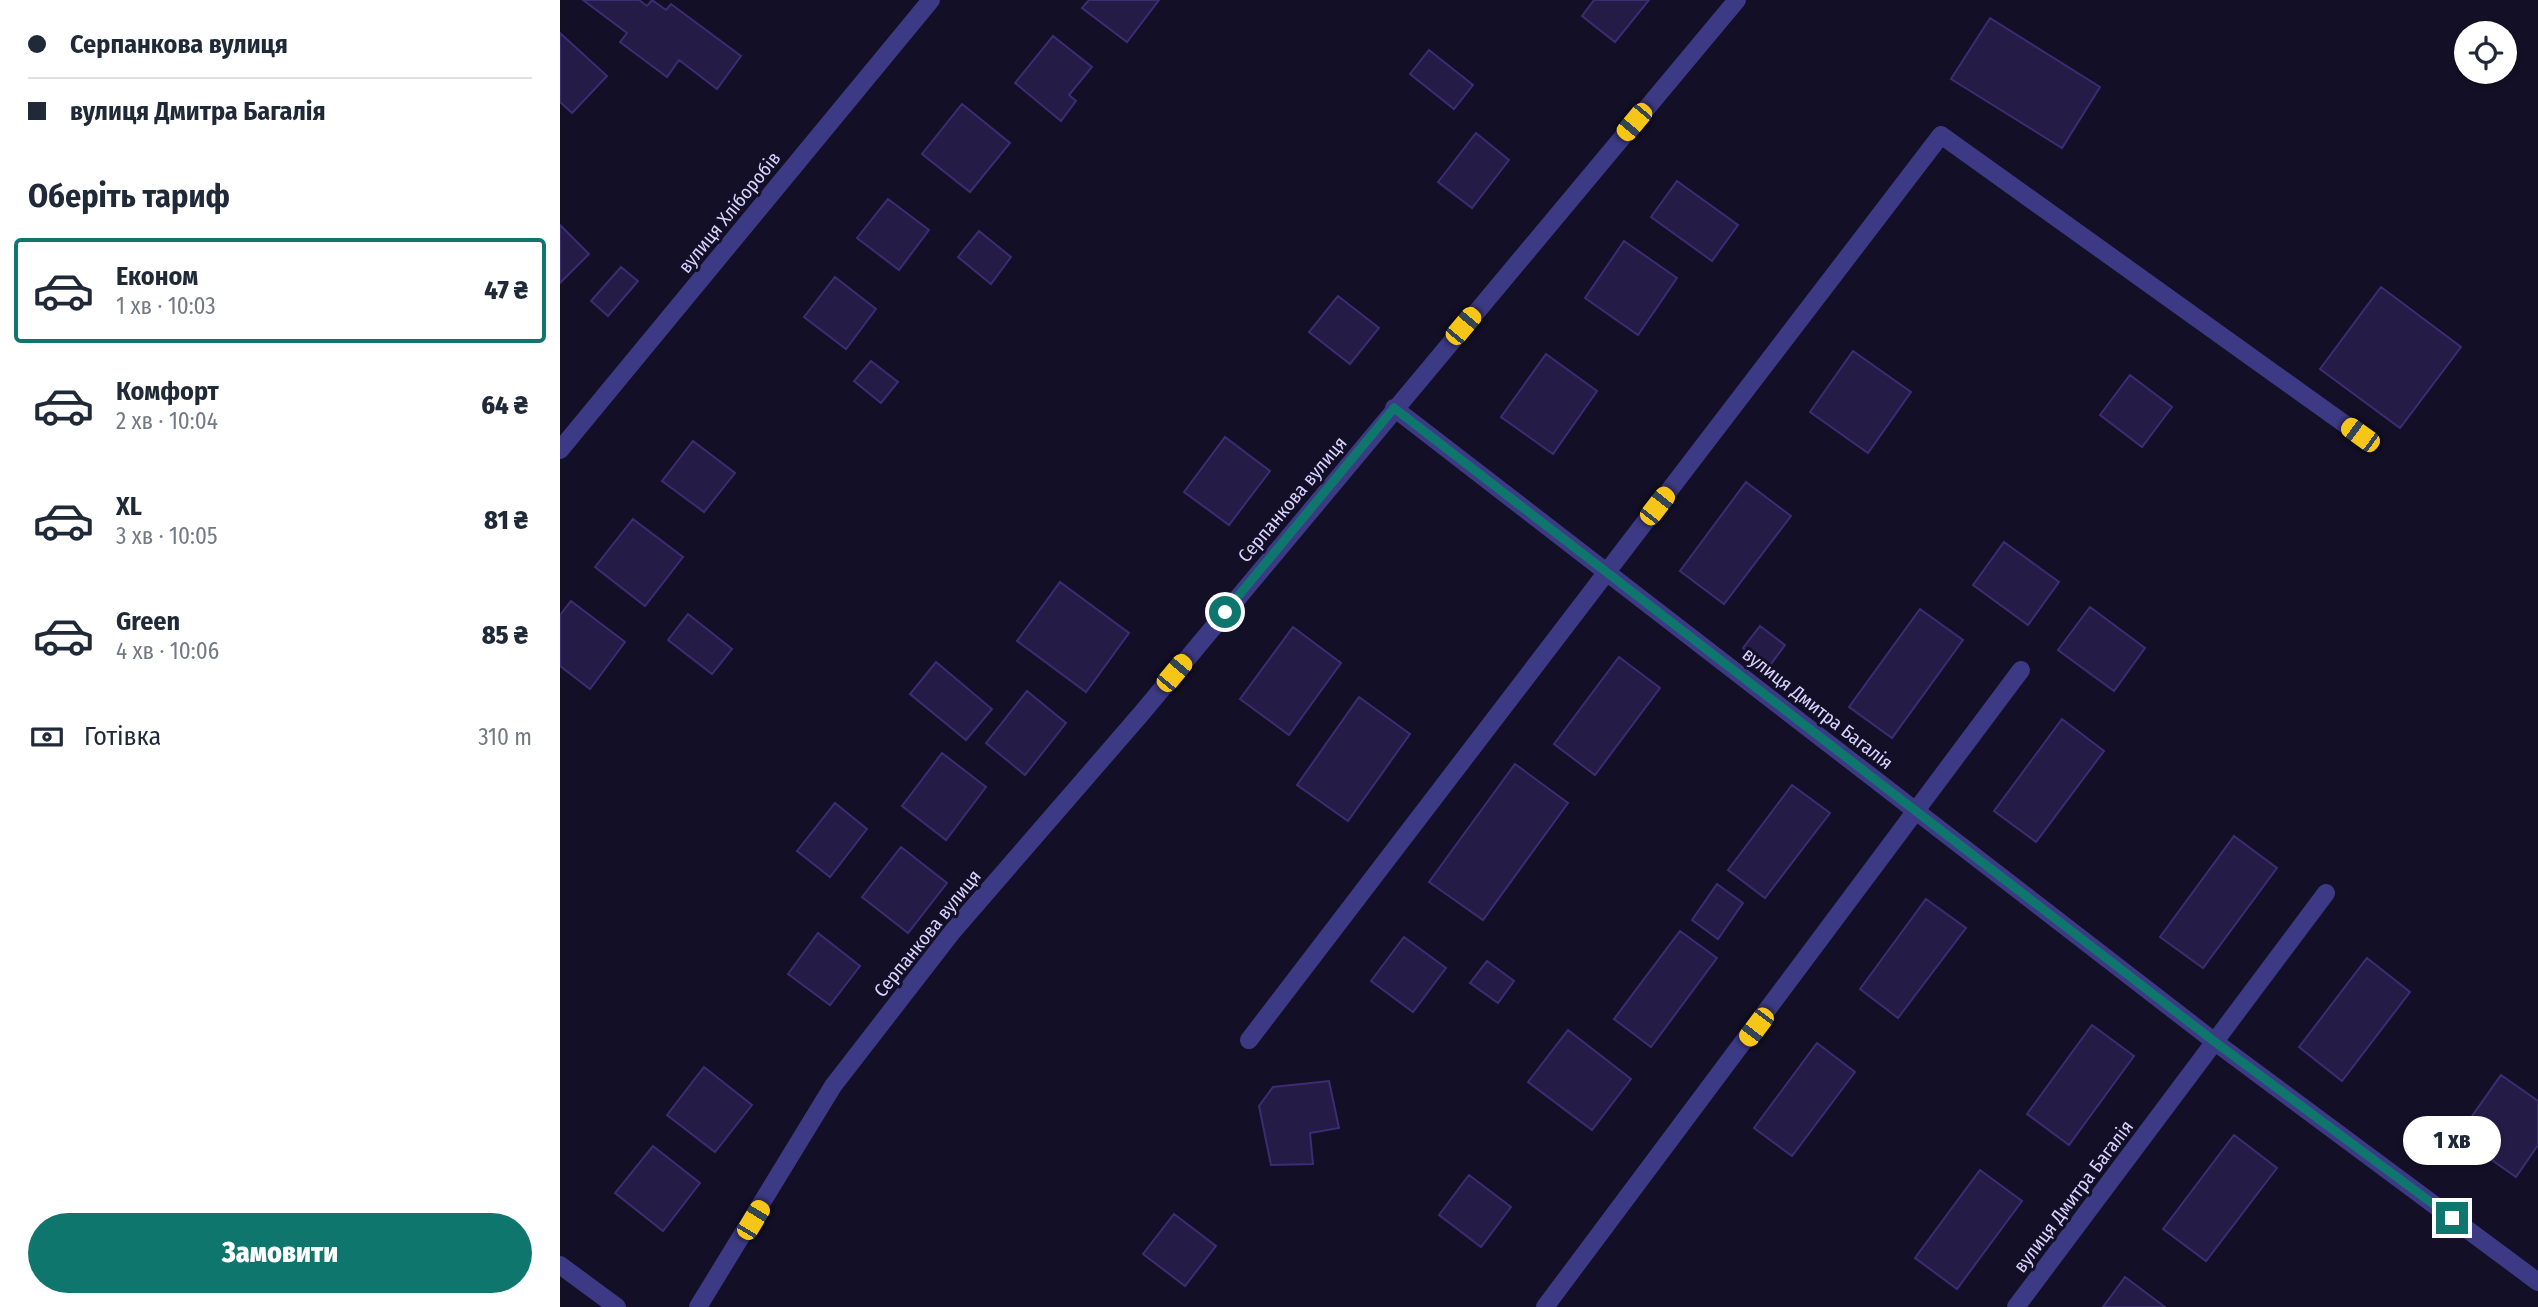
<!DOCTYPE html>
<html lang="uk">
<meta charset="utf-8">
<style>
body{margin:0;font-family:"Fira Sans Condensed",sans-serif;background:#f2f2f3;color:#1f2937;height:100vh;display:flex;flex-direction:column;font-size:26px;white-space:nowrap}
*{box-sizing:border-box;margin:0}
p{font-size:23px;color:#747a83}
.icon{flex:none;width:38px;height:38px;fill:none;stroke:currentColor;stroke-width:2;stroke-linecap:round;stroke-linejoin:round}
.map{position:relative;flex:1;overflow:hidden}
.sheet{display:flex;flex-direction:column;background:#fff;width:560px}
.sheet>*{flex:none}
.banner{display:grid;align-content:center;height:154px;padding:0 28px;background:#fff}
.buttons{position:absolute;left:1894px;top:21px;display:grid;gap:14px}
.buttons a{display:grid;place-items:center;width:63px;height:63px;border-radius:50%;background:#fff;box-shadow:0 2px 5px #0004;font-size:35px}
.end{position:absolute;width:32px;height:32px;margin:-16px;border:9px solid #0f766e;background:#fff;box-shadow:0 0 0 4px #fff}
.from{border-radius:50%}
.bubble{position:absolute;height:49px;border-radius:24px;background:#fff;box-shadow:0 2px 5px #0004;font-size:23px;font-weight:800;line-height:49px;text-align:center}
.car{position:absolute;width:21px;height:42px;margin:-21px -10px;border-radius:9px;box-shadow:0 0 5px 2px #0007;background:linear-gradient(#f5c518 24%,#345 0 40%,#f5c518 0 76%,#345 0 86%,#f5c518 0)}
.banner b{display:flex;align-items:center;gap:24px;height:66px;font-size:26px}
.banner b+b{border-top:2px solid #e0e1e3}
.banner i{width:18px;height:18px;background:#1f2937}
ul{padding:0;list-style:none}
li{display:flex;align-items:center;gap:21px;height:105px;margin:0 14px 10px;padding:0 14px;border:4px solid transparent;border-radius:7px}
li div{flex:1}
li b{display:block;font-size:26px}
li em{font-style:normal;font-weight:800}
li.selected{border-color:#0f766e}
li>.icon{width:63px;height:63px;stroke-width:1.5}
h2{padding:0 28px;font-size:32px;line-height:84px}
.pay{display:flex;align-items:center;gap:18px;height:77px;padding:0 28px;font-size:26px}
.pay p{margin-inline-start:auto}
.cta{display:flex;gap:14px;margin-top:auto;padding:14px 28px}
.cta a{flex:1;height:80px;border-radius:42px;background:#0f766e;color:#fff;font-size:28px;font-weight:800;line-height:80px;text-align:center}
main{display:flex;flex:1;min-height:0}
.map>svg:first-child{display:block}
</style>
<main>
<section class="sheet">
<div class="banner">
<b><i class="from"></i>Серпанкова вулиця</b>
<b><i></i>вулиця Дмитра Багалія</b>
</div>
<h2>Оберіть тариф</h2>
<ul>
<li class="selected"><svg class="icon" aria-label="car" viewBox="0 0 24 24"><path d="M5 17H2v-5l4-1 3-4h7l3 4 3 1v5h-3M9 17h6M6 11h13"/><circle cx="7" cy="17" r="2"/><circle cx="17" cy="17" r="2"/></svg><div><b>Економ</b><p>1 хв · 10:03</p></div><em>47 ₴</em></li>
<li><svg class="icon" aria-label="car" viewBox="0 0 24 24"><path d="M5 17H2v-5l4-1 3-4h7l3 4 3 1v5h-3M9 17h6M6 11h13"/><circle cx="7" cy="17" r="2"/><circle cx="17" cy="17" r="2"/></svg><div><b>Комфорт</b><p>2 хв · 10:04</p></div><em>64 ₴</em></li>
<li><svg class="icon" aria-label="car" viewBox="0 0 24 24"><path d="M5 17H2v-5l4-1 3-4h7l3 4 3 1v5h-3M9 17h6M6 11h13"/><circle cx="7" cy="17" r="2"/><circle cx="17" cy="17" r="2"/></svg><div><b>XL</b><p>3 хв · 10:05</p></div><em>81 ₴</em></li>
<li><svg class="icon" aria-label="car" viewBox="0 0 24 24"><path d="M5 17H2v-5l4-1 3-4h7l3 4 3 1v5h-3M9 17h6M6 11h13"/><circle cx="7" cy="17" r="2"/><circle cx="17" cy="17" r="2"/></svg><div><b>Green</b><p>4 хв · 10:06</p></div><em>85 ₴</em></li>
</ul>
<div class="pay"><svg class="icon" aria-label="cash" viewBox="0 0 24 24"><path d="M3 7h18v10H3z"/><circle cx="12" cy="12" r="2"/></svg>Готівка<p>310 m</p></div>
<div class="cta"><a>Замовити</a></div>
</section>
<div class="map">
<svg width="1978" height="1307" viewBox="0 0 1978 1307">
<rect width="100%" height="100%" fill="#130f26"/>
<path fill="#241b47" stroke="#3b2d73" stroke-width="2" d="M23 0H79L87 6 92 0 106 10 111 4 181 56 157 89 119 60 107 77 60 42 67 33Z
M529 0H599L567 42 522 8Z
M1034 0H1089L1055 42 1022 16Z
M1430 18 1540 87 1502 148 1391 79Z
M0 33 47 76 12 113 0 102Z
M493 36 532 67 509 95 516 101 501 121 455 83Z
M869 50 913 85 894 109 850 74Z
M402 104 450 143 410 192 362 154Z
M916 133 949 160 912 208 878 182Z
M1117 181 1178 225 1152 261 1091 217Z
M328 199 369 230 339 270 297 238Z
M0 225 29 254 0 283Z
M419 231 451 257 431 284 398 257Z
M1064 241 1117 278 1078 335 1025 298Z
M61 267 78 281 48 316 31 301Z
M275 277 316 309 286 349 244 317Z
M1821 287 1901 347 1840 428 1760 369Z
M778 296 819 328 790 364 749 332Z
M1293 351 1351 392 1308 453 1250 412Z
M986 354 1037 391 993 454 941 417Z
M311 361 338 382 321 403 294 381Z
M1570 375 1612 407 1582 447 1540 415Z
M665 437 710 471 669 525 624 492Z
M133 441 175 473 144 512 102 481Z
M1186 482 1231 516 1164 604 1120 571Z
M73 519 123 557 85 606 35 567Z
M1444 542 1499 582 1468 625 1413 585Z
M500 582 569 633 526 692 457 641Z
M11 601 65 642 30 689 0 666V615Z
M1530 607 1585 648 1554 691 1498 650Z
M1360 609 1403 640 1332 738 1289 707Z
M128 614 172 649 152 674 108 640Z
M1200 626 1225 645 1208 668 1183 648Z
M733 627 781 663 729 735 680 699Z
M1059 657 1100 688 1035 775 994 744Z
M376 662 432 709 406 740 350 694Z
M467 691 506 723 465 775 426 743Z
M799 697 850 734 788 821 737 785Z
M1502 719 1544 751 1476 842 1434 811Z
M382 753 426 787 386 840 342 806Z
M955 764 1008 803 923 920 869 882Z
M1232 785 1270 813 1205 898 1168 870Z
M275 803 307 829 270 877 237 851Z
M1674 836 1717 868 1643 968 1600 937Z
M341 847 387 883 348 933 302 897Z
M1157 884 1183 903 1158 939 1132 920Z
M1366 899 1406 928 1338 1018 1300 989Z
M1120 931 1157 958 1091 1047 1054 1019Z
M258 933 300 966 270 1005 228 974Z
M844 937 886 968 853 1012 811 981Z
M1807 958 1850 992 1782 1081 1739 1047Z
M927 961 954 981 938 1003 910 983Z
M1532 1025 1574 1056 1509 1145 1467 1114Z
M1008 1030 1071 1079 1032 1130 968 1082Z
M1257 1043 1295 1072 1232 1156 1194 1128Z
M144 1067 192 1105 155 1152 107 1115Z
M1941 1075 1978 1101V1145L1956 1177 1898 1136Z
M769 1081 779 1128 750 1133 753 1164 711 1165 699 1106 713 1087Z
M1674 1135 1717 1168 1646 1261 1603 1229Z
M93 1146 140 1183 103 1231 55 1193Z
M1420 1170 1462 1201 1397 1289 1355 1258Z
M909 1175 951 1207 921 1247 879 1215Z
M614 1214 656 1246 625 1286 583 1254Z
M1565 1277 1605 1307H1543Z"/>
<g fill="none" stroke-linecap="round" stroke-linejoin="round">
<path stroke="#3d3a85" stroke-width="18" d="M834 408 1655 1042 1978 1282
M0 450 371 0
M689 1040 1381 135 1800 435
M0 1265 57 1307
M138 1307 273 1086 393 931 581 714 1177 0
M985 1307 1461 670
M1456 1307 1766 893"/>
</g>
<g fill="none" stroke-linecap="round" stroke-linejoin="round">
<path stroke="#0f766e" stroke-width="9" d="M665 612 834 408 1655 1042 1892 1218"/>
</g>
<g text-anchor="middle" stroke-width="6" stroke-linejoin="round" paint-order="stroke">
<g font-size="19" fill="#d9d4ff" stroke="#130f26">
<text transform="translate(169 212) rotate(-51)" y="7">вулиця Хліборобів</text>
<text transform="translate(732 499) rotate(-50)" y="7">Серпанкова вулиця</text>
<text transform="translate(1258 708) rotate(38)" y="7">вулиця Дмитра Багалія</text>
<text transform="translate(367 933) rotate(-51)" y="7">Серпанкова вулиця</text>
<text transform="translate(1513 1196) rotate(-53)" y="7">вулиця Дмитра Багалія</text>
</g>
</g>
</svg>
<div class="buttons">
<a><svg class="icon" aria-label="locate" viewBox="0 0 24 24"><circle cx="12" cy="12" r="6"/><path d="M12 2v4M12 18v4M2 12h4M18 12h4"/></svg></a>
</div>
<i class="end from" style="left:665px;top:612px"></i>
<i class="end" style="left:1892px;top:1218px"></i>
<div class="bubble" style="left:1843px;top:1116px;width:98px">1 хв</div>
<i class="car" style="left:1074px;top:122px;rotate:220deg"></i>
<i class="car" style="left:903px;top:326px;rotate:40deg"></i>
<i class="car" style="left:1800px;top:435px;rotate:306deg"></i>
<i class="car" style="left:1097px;top:506px;rotate:38deg"></i>
<i class="car" style="left:614px;top:673px;rotate:40deg"></i>
<i class="car" style="left:1196px;top:1027px;rotate:217deg"></i>
<i class="car" style="left:193px;top:1220px;rotate:31deg"></i>
</div>
</main>
